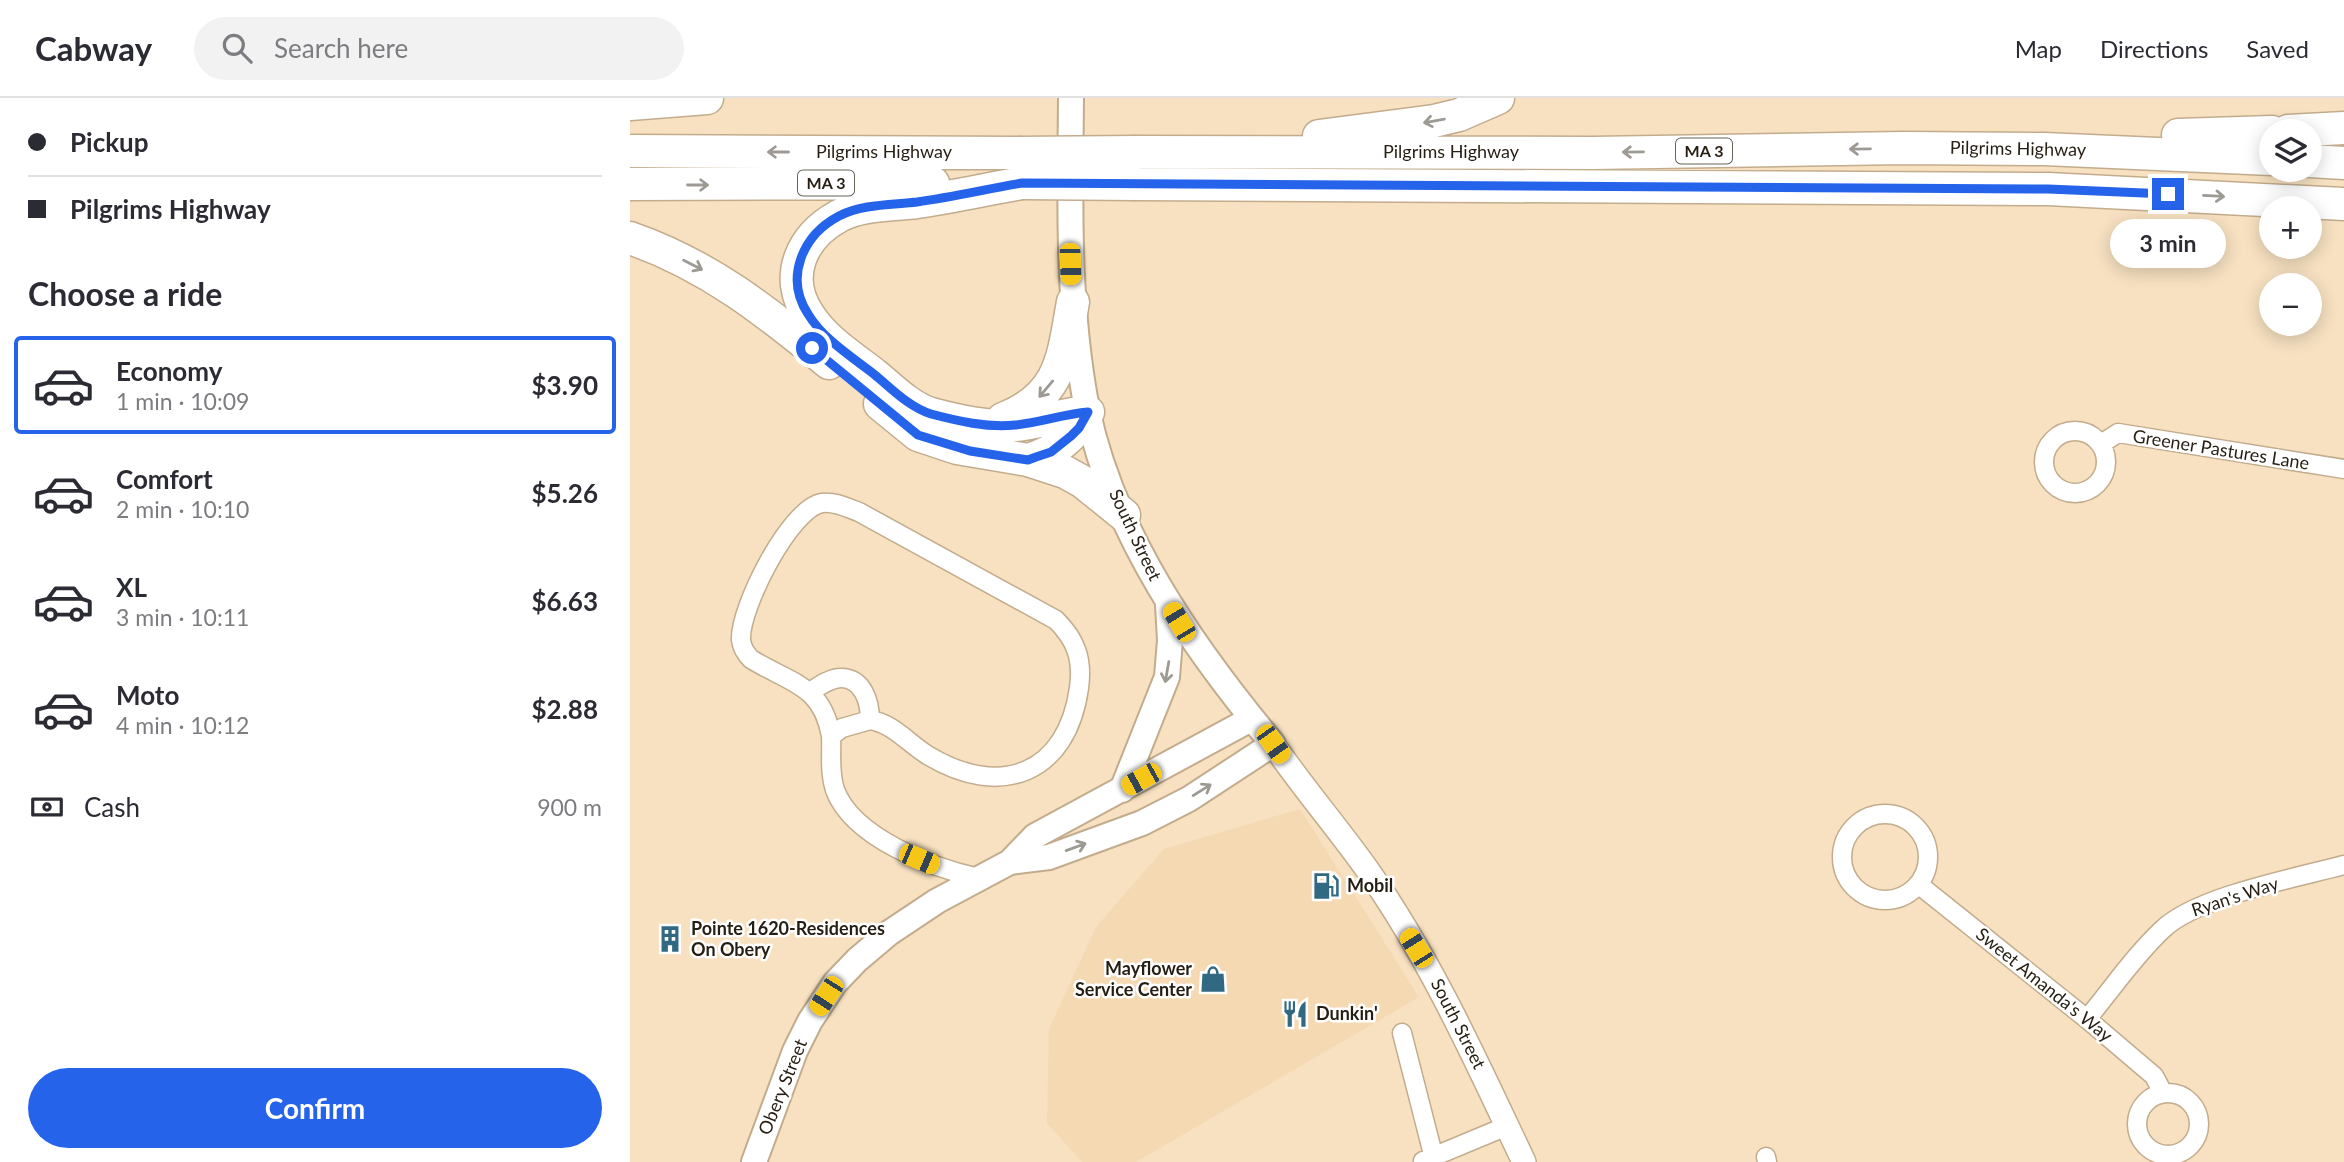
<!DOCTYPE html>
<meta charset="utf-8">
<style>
body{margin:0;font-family:Lato,sans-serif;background:#f2f2f3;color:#2b2b33;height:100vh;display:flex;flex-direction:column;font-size:26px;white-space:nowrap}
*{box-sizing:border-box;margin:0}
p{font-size:23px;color:#7c7c81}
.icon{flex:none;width:38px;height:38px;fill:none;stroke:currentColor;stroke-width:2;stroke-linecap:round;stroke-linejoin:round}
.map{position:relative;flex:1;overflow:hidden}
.sheet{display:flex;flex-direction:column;background:#fff;width:630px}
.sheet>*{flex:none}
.banner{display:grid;align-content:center;height:154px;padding:0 28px;background:#fff}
.fabs{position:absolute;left:1629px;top:21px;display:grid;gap:14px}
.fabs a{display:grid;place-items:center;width:63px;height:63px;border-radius:50%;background:#fff;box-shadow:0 4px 18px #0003;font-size:35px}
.end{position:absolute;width:32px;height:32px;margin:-16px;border:9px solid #2563eb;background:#fff;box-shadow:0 0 0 4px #fff}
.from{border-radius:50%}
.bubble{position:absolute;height:49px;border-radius:24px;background:#fff;box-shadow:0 4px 18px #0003;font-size:23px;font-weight:700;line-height:49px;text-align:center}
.car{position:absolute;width:21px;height:42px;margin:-21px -10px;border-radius:9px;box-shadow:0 0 5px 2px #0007;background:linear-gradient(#f5c518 24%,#345 0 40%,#f5c518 0 76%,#345 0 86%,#f5c518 0)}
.banner b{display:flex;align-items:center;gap:24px;height:66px;font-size:26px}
.banner b+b{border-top:2px solid #e1e1e2}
.banner i{width:18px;height:18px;background:#2b2b33}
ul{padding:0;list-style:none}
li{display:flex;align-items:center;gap:21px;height:98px;margin:0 14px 10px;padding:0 14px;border:4px solid transparent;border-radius:7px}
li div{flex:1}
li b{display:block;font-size:26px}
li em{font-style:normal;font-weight:700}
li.on{border-color:#2563eb}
li>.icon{width:63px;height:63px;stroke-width:1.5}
h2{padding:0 28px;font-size:32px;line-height:84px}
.pay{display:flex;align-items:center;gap:18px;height:77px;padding:0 28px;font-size:26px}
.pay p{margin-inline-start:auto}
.cta{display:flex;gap:14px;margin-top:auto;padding:14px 28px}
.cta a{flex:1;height:80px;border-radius:42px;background:#2563eb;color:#fff;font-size:28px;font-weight:700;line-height:80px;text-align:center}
header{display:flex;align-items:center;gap:42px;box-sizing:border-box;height:98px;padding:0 35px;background:#fff;border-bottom:2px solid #e1e1e2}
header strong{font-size:33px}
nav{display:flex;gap:38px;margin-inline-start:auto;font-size:24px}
.search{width:490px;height:63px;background:#f2f2f3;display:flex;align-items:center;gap:18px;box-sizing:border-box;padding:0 24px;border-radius:38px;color:#7c7c81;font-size:26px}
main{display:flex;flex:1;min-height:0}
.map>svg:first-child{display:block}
</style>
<header>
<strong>Cabway</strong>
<div class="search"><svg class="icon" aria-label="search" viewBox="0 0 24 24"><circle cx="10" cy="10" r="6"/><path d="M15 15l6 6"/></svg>Search here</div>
<nav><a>Map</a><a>Directions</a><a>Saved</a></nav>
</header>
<main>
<section class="sheet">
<div class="banner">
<b><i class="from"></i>Pickup</b>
<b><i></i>Pilgrims Highway</b>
</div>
<h2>Choose a ride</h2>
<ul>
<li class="on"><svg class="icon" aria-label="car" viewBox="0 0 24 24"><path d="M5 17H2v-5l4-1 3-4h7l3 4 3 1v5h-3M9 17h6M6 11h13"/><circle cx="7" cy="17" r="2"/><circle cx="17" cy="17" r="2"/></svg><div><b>Economy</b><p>1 min · 10:09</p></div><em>$3.90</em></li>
<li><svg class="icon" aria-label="car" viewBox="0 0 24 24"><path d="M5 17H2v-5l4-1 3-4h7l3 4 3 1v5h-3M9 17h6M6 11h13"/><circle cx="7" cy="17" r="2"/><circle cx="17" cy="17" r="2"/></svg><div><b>Comfort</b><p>2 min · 10:10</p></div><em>$5.26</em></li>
<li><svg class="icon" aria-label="car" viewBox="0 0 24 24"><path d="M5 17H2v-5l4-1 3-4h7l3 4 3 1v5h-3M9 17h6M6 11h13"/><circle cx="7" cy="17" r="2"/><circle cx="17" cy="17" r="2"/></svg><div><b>XL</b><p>3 min · 10:11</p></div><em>$6.63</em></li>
<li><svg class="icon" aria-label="car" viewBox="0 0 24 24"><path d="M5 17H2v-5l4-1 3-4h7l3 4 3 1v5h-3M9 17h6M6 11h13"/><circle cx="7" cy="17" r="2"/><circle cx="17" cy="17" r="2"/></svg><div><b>Moto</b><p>4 min · 10:12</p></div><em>$2.88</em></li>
</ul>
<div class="pay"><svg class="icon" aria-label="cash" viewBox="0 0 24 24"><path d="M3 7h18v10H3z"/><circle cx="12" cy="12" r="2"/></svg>Cash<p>900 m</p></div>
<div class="cta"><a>Confirm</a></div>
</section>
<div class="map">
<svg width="1714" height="1064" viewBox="0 0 1714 1064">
<rect width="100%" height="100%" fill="#f7e1c1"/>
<path fill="#f4d9b2" d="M670 711 789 899 506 1064H452L417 1025 419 931 466 829 534 751Z"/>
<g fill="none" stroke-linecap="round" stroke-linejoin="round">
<defs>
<path id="minor" d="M1414 364a31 31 0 1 1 62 0a31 31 0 1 1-62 0Z
M1471 346 1488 335 1714 371
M180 594C189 588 200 580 211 580 233 580 240 604 240 622 263 625 280 647 299 658 371 701 437 676 449 590 453 561 446 542 426 522L229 414C218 410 205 403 192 405 160 410 109 511 111 542 112 550 115 555 121 561 159 585 192 586 201 638L212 630 240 622
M201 638C202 656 199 674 205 692 223 740 303 770 349 780
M1212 759a43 43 0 1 1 86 0a43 43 0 1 1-86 0Z
M1288 786 1457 921 1524 978 1533 995
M1457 921C1482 891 1505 857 1533 831 1568 798 1666 780 1714 767
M772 935 805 1064
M1507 1026a31 31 0 1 1 62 0a31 31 0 1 1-62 0Z
M1136 1059 1137 1064
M793 1063 877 1028"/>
<path id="tertiary" d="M643 646C673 690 708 730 739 774 802 864 847 965 894 1064"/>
<path id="secondary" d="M492 692 537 579 540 542 538 507
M380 764 419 759 512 725 559 701 643 646C563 550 483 436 457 311 437 208 440 104 441 0
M124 1064 165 953 180 923 205 885 227 862 259 835 307 803 380 764 405 738 621 621"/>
<path id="motorway" d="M0 6 77 0
M1658 33 1714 30
M1548 37 1642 34
M689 38 804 23 829 17 868 0
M0 53 388 55
M507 54 963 55 1273 50 1414 51 1642 61
M1680 63 1714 65
M392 85C357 91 322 99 287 104 261 107 232 106 209 118 172 138 153 178 178 216 193 241 222 259 245 277 262 291 279 309 301 316 328 323 357 330 385 327 409 325 433 316 458 314
M0 86 303 85
M507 86 1418 91 1714 106
M0 140C78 167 136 213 199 265
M250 306 288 337 327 350 398 362 435 374 453 384 494 417
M373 321C432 298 433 259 443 204
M398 362C427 353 443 340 458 314"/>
</defs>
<use href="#minor" stroke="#c2ac8d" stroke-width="21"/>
<use href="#tertiary" stroke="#c2ac8d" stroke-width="26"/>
<use href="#secondary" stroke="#c2ac8d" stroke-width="28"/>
<use href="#motorway" stroke="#c2ac8d" stroke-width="35"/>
<use href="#minor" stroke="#fff" stroke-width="18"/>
<use href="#tertiary" stroke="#fff" stroke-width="23"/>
<use href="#secondary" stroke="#fff" stroke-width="24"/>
<use href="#motorway" stroke="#fff" stroke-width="32"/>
<defs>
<path id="motorway-bridge" d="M388 55 507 54
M392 85 507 86"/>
</defs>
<use href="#motorway-bridge" stroke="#c2ac8d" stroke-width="35" stroke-linecap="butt"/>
<use href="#motorway-bridge" stroke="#fff" stroke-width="32"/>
</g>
<defs><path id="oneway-shaft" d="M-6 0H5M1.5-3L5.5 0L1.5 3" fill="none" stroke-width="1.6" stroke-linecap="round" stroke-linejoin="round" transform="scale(1.75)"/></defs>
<g stroke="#9d9a94">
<use href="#oneway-shaft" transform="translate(804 23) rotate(170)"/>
<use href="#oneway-shaft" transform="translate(1230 51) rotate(179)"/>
<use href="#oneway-shaft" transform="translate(148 54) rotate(-180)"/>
<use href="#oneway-shaft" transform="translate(1003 54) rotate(179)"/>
<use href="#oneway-shaft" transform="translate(68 87)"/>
<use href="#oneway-shaft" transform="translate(1584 98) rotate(3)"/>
<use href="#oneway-shaft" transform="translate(63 167) rotate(27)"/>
<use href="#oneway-shaft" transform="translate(416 291) rotate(130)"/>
<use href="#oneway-shaft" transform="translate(537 574) rotate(100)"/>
<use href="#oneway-shaft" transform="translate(572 692) rotate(-32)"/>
<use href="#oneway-shaft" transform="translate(446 749) rotate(-20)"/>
</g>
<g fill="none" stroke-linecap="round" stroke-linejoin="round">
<path stroke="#2563eb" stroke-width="9" d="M182 250 288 337 340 353 398 362 406 359 421 354 441 338 449 330 458 314C433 316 409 325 385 327 357 330 328 323 301 316 279 309 262 291 245 277 222 259 193 241 178 216 154 179 173 137 209 118 232 106 261 107 287 104 322 99 357 91 392 85L1418 91 1538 96"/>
</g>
<defs>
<symbol id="fuel-bare" viewBox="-9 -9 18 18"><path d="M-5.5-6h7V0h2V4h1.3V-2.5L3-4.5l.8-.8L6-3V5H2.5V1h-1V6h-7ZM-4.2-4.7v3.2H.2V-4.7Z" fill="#316983" stroke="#fff" stroke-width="2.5" paint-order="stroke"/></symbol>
<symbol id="building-bare" viewBox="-9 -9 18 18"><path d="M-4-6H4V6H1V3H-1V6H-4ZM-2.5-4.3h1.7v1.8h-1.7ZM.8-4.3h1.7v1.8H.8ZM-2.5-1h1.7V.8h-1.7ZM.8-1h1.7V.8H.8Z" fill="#316983" stroke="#fff" stroke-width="2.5" paint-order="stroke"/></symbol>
<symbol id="shop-bare" viewBox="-9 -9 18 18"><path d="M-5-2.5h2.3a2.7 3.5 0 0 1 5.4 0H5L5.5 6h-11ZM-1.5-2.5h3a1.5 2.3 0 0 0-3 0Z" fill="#316983" stroke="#fff" stroke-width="2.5" paint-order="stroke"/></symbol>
<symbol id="restaurant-bare" viewBox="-9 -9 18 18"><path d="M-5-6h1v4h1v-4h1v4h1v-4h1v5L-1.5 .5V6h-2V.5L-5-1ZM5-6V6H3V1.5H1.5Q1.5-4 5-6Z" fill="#316983" stroke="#fff" stroke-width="2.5" paint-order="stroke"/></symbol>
</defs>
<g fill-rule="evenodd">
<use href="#fuel-bare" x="677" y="769" width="38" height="38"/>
<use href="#building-bare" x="21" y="822" width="38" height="38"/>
<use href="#shop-bare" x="564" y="862" width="38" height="38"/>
<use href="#restaurant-bare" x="646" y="897" width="38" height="38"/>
</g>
<g text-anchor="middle" stroke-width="5" stroke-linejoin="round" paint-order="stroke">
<g fill="#fff" stroke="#676259" stroke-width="2">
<rect x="1046" y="40.5" width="56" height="25" rx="5"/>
<rect x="168" y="72.5" width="56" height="25" rx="5"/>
</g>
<g font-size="16" font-weight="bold" fill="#261e12">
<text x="1074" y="59">MA 3</text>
<text x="196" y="91">MA 3</text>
</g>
<g font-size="18" fill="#261e12" stroke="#fff">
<text transform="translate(1388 51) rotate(1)" y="6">Pilgrims Highway</text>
<text x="254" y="60">Pilgrims Highway</text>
<text x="821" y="60">Pilgrims Highway</text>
<text transform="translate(1591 352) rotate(9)" y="6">Greener Pastures Lane</text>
<text transform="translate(505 437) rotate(65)" y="6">South Street</text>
<text transform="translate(1605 799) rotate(-18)" y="6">Ryan's Way</text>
<text transform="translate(1414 887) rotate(39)" y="6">Sweet Amanda's Way</text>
<text transform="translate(828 926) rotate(63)" y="6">South Street</text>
<text transform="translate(153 989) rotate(-68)" y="6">Obery Street</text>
</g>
<g font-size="18" font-weight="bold" fill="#261e12" stroke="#fff" text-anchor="start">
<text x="717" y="794">Mobil</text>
<text x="61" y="837">Pointe 1620-Residences<tspan x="61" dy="21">On Obery</tspan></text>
<text x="562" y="877" text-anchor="end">Mayflower<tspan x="562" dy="21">Service Center</tspan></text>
<text x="686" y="922">Dunkin'</text>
</g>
</g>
</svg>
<div class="fabs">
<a><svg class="icon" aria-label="layers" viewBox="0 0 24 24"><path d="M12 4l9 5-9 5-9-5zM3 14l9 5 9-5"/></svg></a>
<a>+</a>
<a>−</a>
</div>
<i class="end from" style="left:182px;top:250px"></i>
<i class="end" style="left:1538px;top:96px"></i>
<div class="bubble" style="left:1480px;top:121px;width:116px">3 min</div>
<i class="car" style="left:440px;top:166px;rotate:178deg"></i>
<i class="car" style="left:549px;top:524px;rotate:329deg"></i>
<i class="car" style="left:643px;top:646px;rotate:145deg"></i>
<i class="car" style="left:511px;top:681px;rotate:241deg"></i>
<i class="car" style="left:289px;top:761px;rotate:113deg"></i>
<i class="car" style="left:786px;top:850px;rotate:328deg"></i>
<i class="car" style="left:196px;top:898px;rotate:213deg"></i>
</div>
</main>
